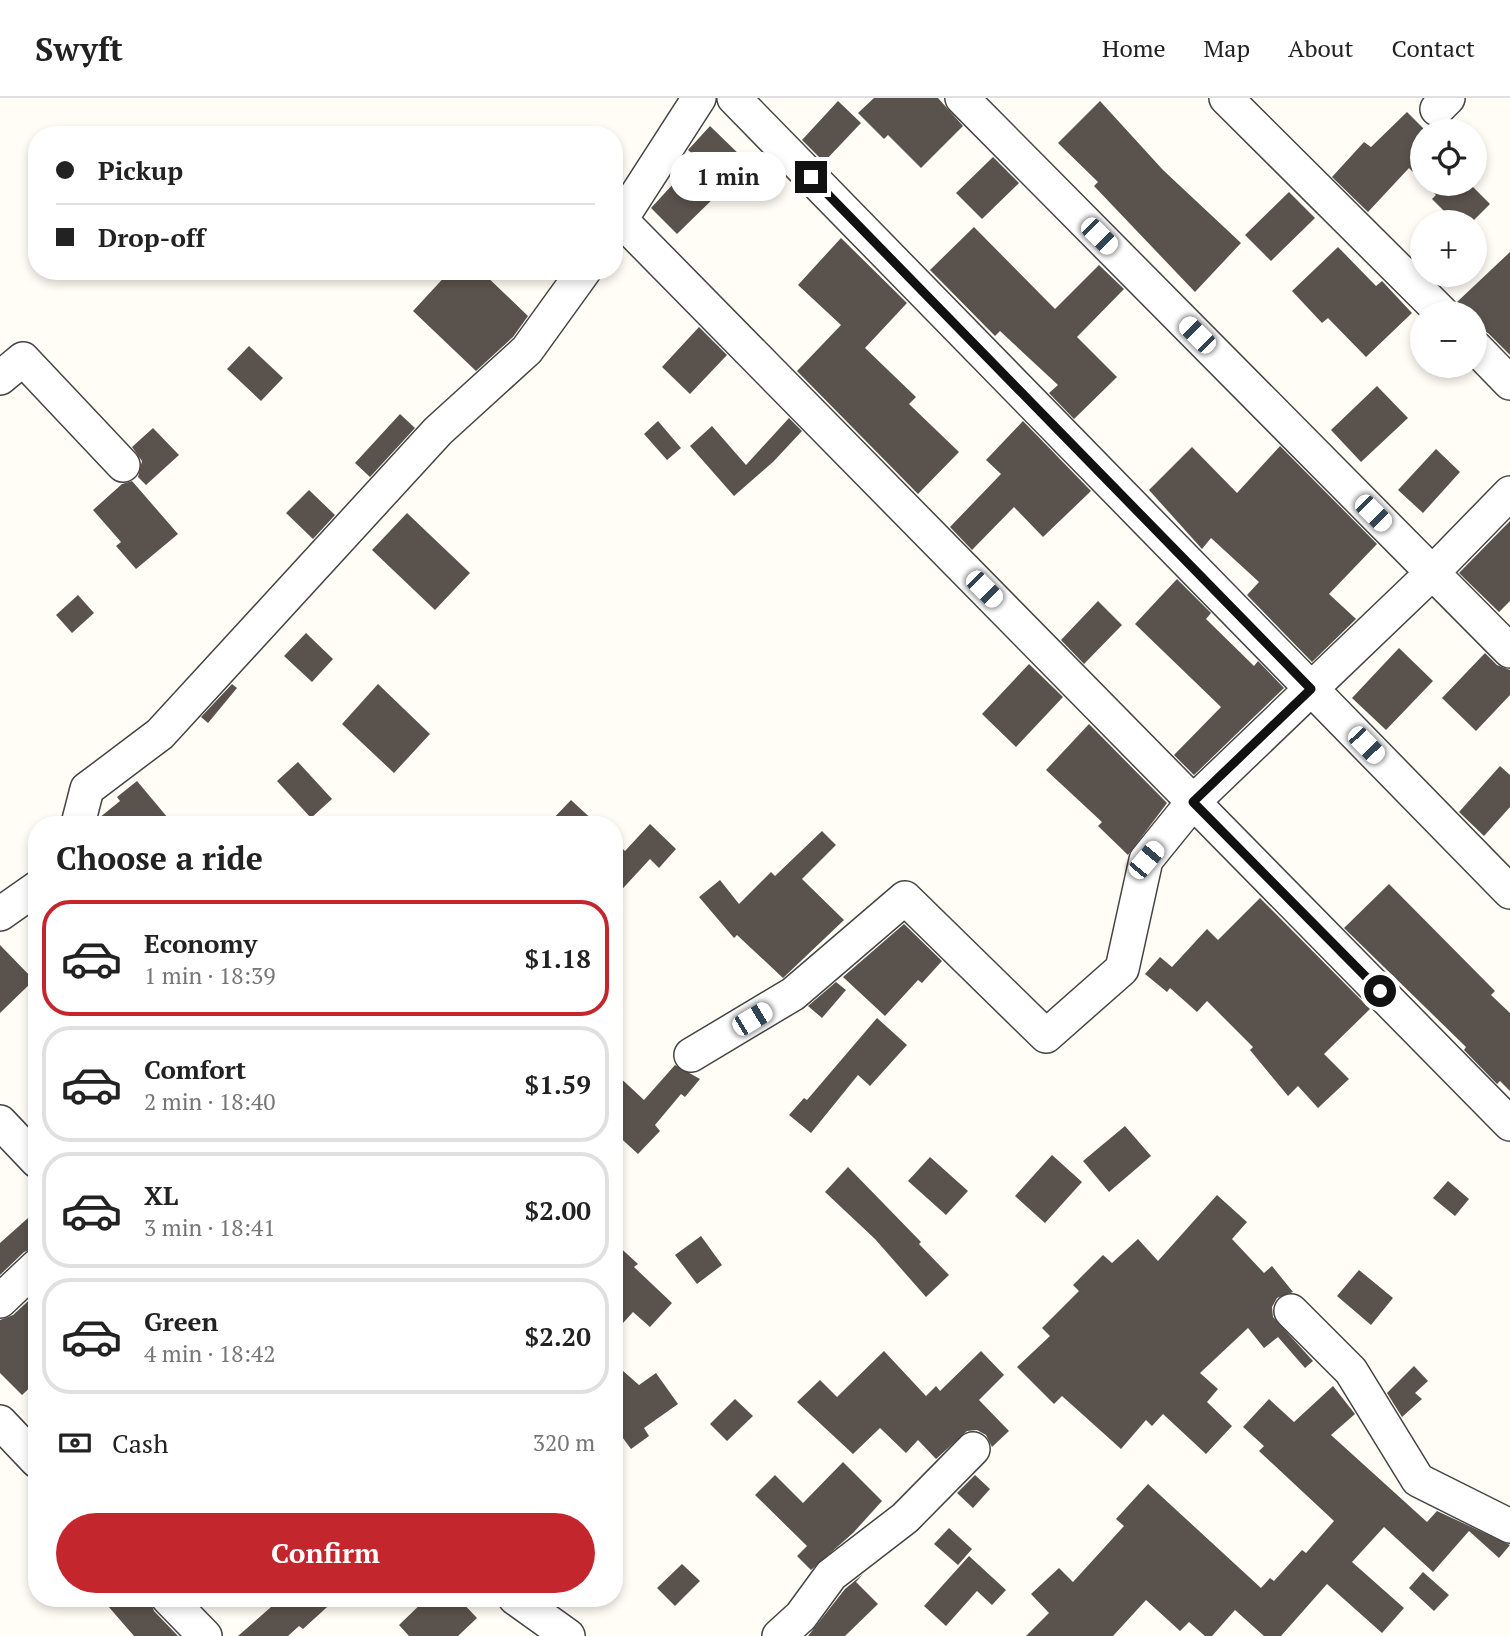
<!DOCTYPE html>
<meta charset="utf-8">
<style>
body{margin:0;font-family:"PT Serif",serif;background:#f2f2f2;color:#222;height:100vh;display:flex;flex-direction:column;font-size:26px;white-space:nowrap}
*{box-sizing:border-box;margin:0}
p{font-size:23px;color:#767676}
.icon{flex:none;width:38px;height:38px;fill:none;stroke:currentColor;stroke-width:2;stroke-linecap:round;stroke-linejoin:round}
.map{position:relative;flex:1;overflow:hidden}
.details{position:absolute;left:28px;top:718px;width:595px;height:791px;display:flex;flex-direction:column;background:#fff;border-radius:28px;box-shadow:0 4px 10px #0003}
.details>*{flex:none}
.top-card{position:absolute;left:28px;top:28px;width:595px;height:154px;border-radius:28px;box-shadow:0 4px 10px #0003;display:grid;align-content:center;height:154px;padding:0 28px;background:#fff}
.tools{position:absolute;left:1410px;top:21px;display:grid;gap:14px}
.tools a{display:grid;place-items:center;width:77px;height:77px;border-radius:50%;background:#fff;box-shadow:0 4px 10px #0003;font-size:35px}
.end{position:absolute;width:32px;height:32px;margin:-16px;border:9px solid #111;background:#fff;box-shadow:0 0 0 4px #fff}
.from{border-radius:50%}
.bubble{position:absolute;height:49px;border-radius:24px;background:#fff;box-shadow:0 4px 10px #0003;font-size:23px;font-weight:700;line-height:49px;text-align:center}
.car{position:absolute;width:21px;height:42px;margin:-21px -10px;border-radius:9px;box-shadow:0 0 5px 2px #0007;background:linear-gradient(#fff 24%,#345 0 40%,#fff 0 76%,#345 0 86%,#fff 0)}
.top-card b{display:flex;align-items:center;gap:24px;height:66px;font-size:26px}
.top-card b+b{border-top:2px solid #e0e0e0}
.top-card i{width:18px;height:18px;background:#222}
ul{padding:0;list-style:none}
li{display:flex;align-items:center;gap:21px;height:116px;margin:0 14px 10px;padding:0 14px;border:4px solid #e0e0e0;border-radius:28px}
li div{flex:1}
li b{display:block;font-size:26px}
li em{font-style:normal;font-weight:700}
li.active{border-color:#c4262e}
li>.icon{width:63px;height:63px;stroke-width:1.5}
h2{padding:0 28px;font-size:32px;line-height:84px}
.pay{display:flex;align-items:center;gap:18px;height:77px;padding:0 28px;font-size:26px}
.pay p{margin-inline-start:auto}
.cta{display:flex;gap:14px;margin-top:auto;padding:14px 28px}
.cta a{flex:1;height:80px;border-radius:42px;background:#c4262e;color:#fff;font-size:28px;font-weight:700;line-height:80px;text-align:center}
header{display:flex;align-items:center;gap:42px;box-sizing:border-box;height:98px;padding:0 35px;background:#fff;border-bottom:2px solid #e0e0e0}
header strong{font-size:33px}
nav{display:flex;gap:38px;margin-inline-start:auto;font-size:24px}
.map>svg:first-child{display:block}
</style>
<header>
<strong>Swyft</strong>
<nav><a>Home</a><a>Map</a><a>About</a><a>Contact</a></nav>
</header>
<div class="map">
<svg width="1510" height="1538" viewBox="0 0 1510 1538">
<rect width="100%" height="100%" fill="#fffdf5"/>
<path fill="#5a524d" d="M874 0H938L963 28 921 70 888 37 884 41 858 15Z
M838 3 861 25 824 64 802 42Z
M1100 3 1163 72 1241 145 1195 194 1094 88 1098 84 1058 45Z
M1407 14 1423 30V84L1409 70 1368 114 1332 79 1364 44 1371 49Z
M710 28 744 61 715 91 719 95 677 136 651 110 697 60 688 52Z
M993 59 1019 85 982 121 956 95Z
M1425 86H1470L1490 106 1472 124H1455L1432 101 1436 97Z
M1289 94 1315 120 1271 163 1245 137Z
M974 129 1055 211 1099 167 1124 191 1077 239 1117 279 1074 321 1049 295 1058 287 1000 233 995 238 930 172Z
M841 140 907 205 865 250 916 299 909 306 959 354 918 396 797 273 841 227 798 187Z
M1338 149 1376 188 1382 183 1412 215 1366 259 1328 220 1322 225 1292 193Z
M1510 154V257L1488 235 1475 230V215H1461L1457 204Z
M450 173H481L528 218 513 239 476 273 413 213Z
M699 229 727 257 690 296 662 269Z
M249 248 283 280 261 303 227 271Z
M1377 288 1408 320 1361 364 1331 332Z
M400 316 415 330 370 379 355 365Z
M789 320 802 333 773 364 734 398 690 348 712 328 746 367Z
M658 323 681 350 667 362 644 336Z
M1023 323 1091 393 1043 439 1014 409 972 452 950 429 1001 376 986 362Z
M153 330 179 357 146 387 138 379 142 363 132 349Z
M1280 348 1377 446 1329 496 1356 521 1312 564 1247 497 1259 484 1211 440 1202 451 1149 392 1192 349 1237 395Z
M1436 351 1460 374 1423 415 1398 392Z
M132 383 178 436 136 471 116 448 121 444 93 412 122 386Z
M309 392 335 417 313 441 286 415Z
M407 415 470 475 435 512 372 452Z
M1510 423V503L1499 514 1459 475Z
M1177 481 1211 515 1206 521 1254 568 1258 563 1284 590 1194 677 1174 657 1221 609 1135 526Z
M78 497 94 515 72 535 56 517Z
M1098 503 1122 527 1084 566 1061 542Z
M306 535 333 561 312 584 284 558Z
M1399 550 1433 583 1386 632 1352 600Z
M1485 555 1497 567 1510 572V597L1476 633 1442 600Z
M1029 566 1063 599 1016 649 982 616Z
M232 586 237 590 208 625 201 619Z
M378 586 430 636 394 675 342 626Z
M1089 626 1167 705 1128 757 1098 728 1102 724 1046 672Z
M298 664 332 701 311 720 277 683Z
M1500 668 1510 677V709L1484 738 1459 714Z
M137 683 173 726H98L99 720 120 703 117 699Z
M571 702 597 726H548Z
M650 726 676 751 659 770 650 761 614 800V742L625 753Z
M822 733 836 747 802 781 844 822 783 880 737 837 734 840 699 799 720 782 739 806 771 774 775 778Z
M1389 786 1495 893 1491 897 1510 915V993L1500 983 1497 986 1464 952 1466 949 1344 830Z
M1260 800 1370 911 1324 956 1349 981 1318 1010 1298 988 1288 998 1250 952 1253 949 1207 903 1197 914 1170 890 1167 894 1145 876 1160 859 1172 869 1207 831 1218 842Z
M904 826 942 863 922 885 918 882 885 918 843 879Z
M0 847 34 882 0 915Z
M836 884 846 892 822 920 808 908Z
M877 920 907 947 870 988 858 977 811 1035 789 1017 804 1000 807 1002Z
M675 967 700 981 685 999 681 996 655 1027 660 1033 638 1056 614 1034V974L644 1002Z
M1125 1028 1151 1058 1109 1094 1083 1063Z
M1052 1057 1082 1084 1045 1125 1015 1098Z
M930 1059 968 1093 946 1117 908 1083Z
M848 1069 921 1144 919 1146 949 1177 926 1199 875 1141 825 1094Z
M1448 1083 1469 1101 1455 1118 1433 1100Z
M1217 1097 1247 1124 1232 1141 1264 1175 1272 1168 1293 1194 1277 1200 1272 1209 1273 1219 1313 1263 1305 1270 1278 1239 1264 1250 1248 1230 1200 1275 1218 1291 1207 1304 1232 1328 1206 1356 1163 1316 1152 1328 1146 1322 1121 1351 1062 1298 1054 1306 1017 1269 1050 1238 1042 1230 1079 1193 1073 1187 1103 1157 1112 1165 1138 1141 1158 1163Z
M37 1112V1149L24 1154 0 1177V1145Z
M701 1138 722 1167 697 1186 675 1157Z
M614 1144 638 1166 634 1169 672 1205 650 1229 633 1214 614 1235Z
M1359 1172 1393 1200 1371 1227 1337 1198Z
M37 1195V1283L22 1297 0 1275V1222L13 1217Z
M884 1253 926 1298 936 1288 940 1293 981 1253 1004 1277 979 1302 1009 1333 992 1349 986 1337 977 1332 967 1333 936 1361 918 1342 906 1355 880 1330 853 1356 797 1304 820 1282 837 1299Z
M614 1265 639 1287 656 1275 678 1306 644 1330 649 1338 631 1351 614 1328Z
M1414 1268 1428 1283 1415 1295 1422 1301 1402 1319 1387 1295Z
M1333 1288 1355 1316 1331 1337 1427 1424 1437 1413 1510 1447 1499 1460 1469 1433 1433 1474 1384 1429 1352 1464 1404 1510 1382 1535 1327 1486 1281 1538H1264L1235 1512 1212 1538H1205L1189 1524 1180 1533 1146 1502 1113 1538H1026L1049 1515 1031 1496 1059 1470 1073 1484 1124 1428 1116 1421 1148 1386 1261 1490 1270 1480 1274 1483 1302 1452 1306 1455 1334 1423 1259 1353 1264 1348 1243 1329 1269 1301 1294 1324Z
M735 1301 753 1318 727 1343 710 1326Z
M843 1364 882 1403 853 1435 811 1472 797 1458 807 1448 755 1397 775 1377 803 1405Z
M975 1377 990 1391 973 1410 957 1395Z
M949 1430 972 1451 958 1467 934 1446Z
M969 1458 1006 1492 992 1507 977 1493 946 1528 924 1508Z
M682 1466 700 1483 675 1508 657 1490Z
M1423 1474 1449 1497 1434 1513 1409 1490Z
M863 1476 856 1484 878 1506 845 1538H808L845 1491Z
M101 1500H149L154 1513 178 1538H134Z
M261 1500H337L303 1531 299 1528 288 1538H238L271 1509Z
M427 1500H458L477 1520 458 1538H409L399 1527Z"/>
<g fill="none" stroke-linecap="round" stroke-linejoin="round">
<defs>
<path id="minor" d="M734 0 1510 794
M962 0 1510 553
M1226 0 1442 215
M1437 11 1448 0
M621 122 1510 1026
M614 132 699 0
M1475 249 1510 285
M0 280 23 261 123 367
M78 726 87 691 160 636 438 333 527 252 584 173
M0 816 37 790
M691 957 793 896 905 800 1046 938 1122 871 1146 762 1193 704 1432 475 1510 395
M0 1024 37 1063
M0 1203 37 1168
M1291 1213 1351 1273 1418 1382 1510 1428
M0 1324 37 1363
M168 1500 205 1538
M515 1500 568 1538
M779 1538 801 1518 831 1477 905 1420 973 1351"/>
</defs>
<use href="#minor" stroke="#444" stroke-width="36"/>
<use href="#minor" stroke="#fff" stroke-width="33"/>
</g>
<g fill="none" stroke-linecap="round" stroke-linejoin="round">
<path stroke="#111" stroke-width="9" d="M811 79 1311 591 1193 704 1380 893"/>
</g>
</svg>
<div class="tools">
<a><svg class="icon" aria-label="locate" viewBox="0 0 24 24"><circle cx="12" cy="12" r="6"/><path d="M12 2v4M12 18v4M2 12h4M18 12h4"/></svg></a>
<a>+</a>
<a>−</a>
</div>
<i class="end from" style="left:1380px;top:893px"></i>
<i class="end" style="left:811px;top:79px"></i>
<div class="bubble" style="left:670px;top:54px;width:116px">1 min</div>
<i class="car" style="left:1099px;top:138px;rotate:135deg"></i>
<i class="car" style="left:1197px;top:237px;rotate:315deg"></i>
<i class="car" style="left:1373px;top:415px;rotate:135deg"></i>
<i class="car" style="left:984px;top:491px;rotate:135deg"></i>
<i class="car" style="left:1366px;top:647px;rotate:136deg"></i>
<i class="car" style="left:1146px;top:762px;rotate:40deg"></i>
<i class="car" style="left:752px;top:921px;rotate:59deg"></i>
<div class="top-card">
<b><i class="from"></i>Pickup</b>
<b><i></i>Drop-off</b>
</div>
<section class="details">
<h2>Choose a ride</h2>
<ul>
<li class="active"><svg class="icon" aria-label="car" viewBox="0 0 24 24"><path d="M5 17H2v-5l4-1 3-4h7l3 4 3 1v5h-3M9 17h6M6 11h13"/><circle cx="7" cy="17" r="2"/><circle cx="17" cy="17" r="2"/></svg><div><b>Economy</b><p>1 min · 18:39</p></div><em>$1.18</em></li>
<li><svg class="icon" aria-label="car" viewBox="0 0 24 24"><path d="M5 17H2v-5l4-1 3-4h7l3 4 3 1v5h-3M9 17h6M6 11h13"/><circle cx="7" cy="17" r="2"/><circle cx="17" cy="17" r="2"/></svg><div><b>Comfort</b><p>2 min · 18:40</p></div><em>$1.59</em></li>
<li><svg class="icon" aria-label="car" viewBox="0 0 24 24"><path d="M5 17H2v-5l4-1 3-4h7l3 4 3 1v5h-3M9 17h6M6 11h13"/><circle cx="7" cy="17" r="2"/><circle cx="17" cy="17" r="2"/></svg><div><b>XL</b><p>3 min · 18:41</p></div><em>$2.00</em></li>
<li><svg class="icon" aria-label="car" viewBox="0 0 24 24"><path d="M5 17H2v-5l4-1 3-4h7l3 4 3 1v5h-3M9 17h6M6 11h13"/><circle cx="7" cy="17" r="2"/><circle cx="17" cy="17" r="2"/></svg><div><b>Green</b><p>4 min · 18:42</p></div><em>$2.20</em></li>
</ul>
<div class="pay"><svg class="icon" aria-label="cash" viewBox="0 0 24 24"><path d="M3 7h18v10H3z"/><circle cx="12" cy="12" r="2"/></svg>Cash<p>320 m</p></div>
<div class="cta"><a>Confirm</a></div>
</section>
</div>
